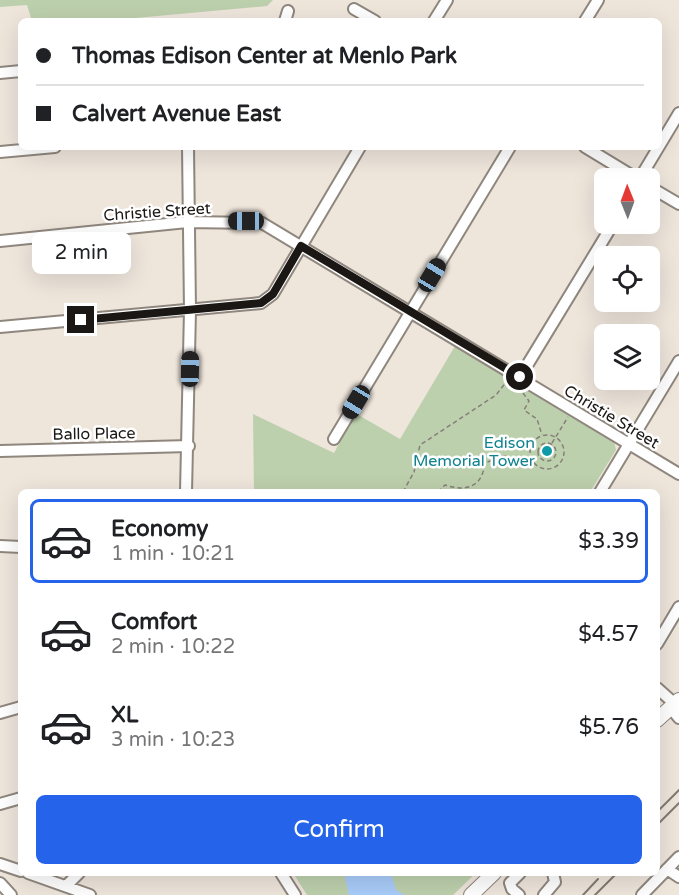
<!DOCTYPE html>
<meta charset="utf-8">
<style>
body{margin:0;font-family:"Varela Round",sans-serif;background:#f6f6f6;color:#202124;height:100vh;display:flex;flex-direction:column;font-size:22px;white-space:nowrap}
*{box-sizing:border-box;margin:0}
p{font-size:20px;color:#757577}
.icon{flex:none;width:33px;height:33px;fill:none;stroke:currentColor;stroke-width:2;stroke-linecap:round;stroke-linejoin:round}
.map{position:relative;flex:1;overflow:hidden}
.details{position:absolute;left:18px;top:489px;width:642px;height:387px;display:flex;flex-direction:column;background:#fff;border-radius:9px;box-shadow:0 6px 24px #0002}
.details>*{flex:none}
.top-card{position:absolute;left:18px;top:18px;width:644px;height:132px;border-radius:9px;box-shadow:0 6px 24px #0002;display:grid;align-content:center;height:132px;padding:0 18px;background:#fff}
.needle{width:39px;rotate:359deg}
.buttons{position:absolute;left:594px;top:168px;display:grid;gap:12px}
.buttons a{display:grid;place-items:center;width:66px;height:66px;border-radius:9px;background:#fff;box-shadow:0 6px 24px #0002;font-size:30px}
.end{position:absolute;width:27px;height:27px;margin:-14px;border:8px solid #1a1714;background:#fff;box-shadow:0 0 0 3px #fff}
.from{border-radius:50%}
.bubble{position:absolute;height:42px;border-radius:9px;background:#fff;box-shadow:0 6px 24px #0002;font-size:20px;font-weight:600;line-height:42px;text-align:center}
.car{position:absolute;width:18px;height:36px;margin:-18px -9px;border-radius:8px;box-shadow:0 0 4px 2px #0007;background:linear-gradient(#222 24%,#8ab4d8 0 40%,#222 0 76%,#8ab4d8 0 86%,#222 0)}
.top-card b{display:flex;align-items:center;gap:21px;height:57px;font-size:22px}
.top-card b+b{border-top:2px solid #e0e0e0}
.top-card i{width:15px;height:15px;background:#202124}
ul{padding:10px 0 0;list-style:none}
li{display:flex;align-items:center;gap:18px;height:84px;margin:0 12px 9px;padding:0 6px;border:3px solid transparent;border-radius:9px}
li div{flex:1}
li b{display:block;font-size:22px}
li em{font-style:normal;font-weight:600}
li.on{border-color:#2563eb}
li>.icon{width:54px;height:54px;stroke-width:1.5}
.button{display:flex;gap:12px;margin-top:auto;padding:12px 18px}
.button a{flex:1;height:69px;border-radius:9px;background:#2563eb;color:#fff;font-size:24px;font-weight:600;line-height:69px;text-align:center}
.map>svg:first-child{display:block}
</style>
<div class="map">
<svg width="679" height="895" viewBox="0 0 679 895">
<rect width="100%" height="100%" fill="#eee5db"/>
<path fill="#bdd0ad" d="M0 0H273L267 6 102 21H32L27 5 0 7Z
M455 346 614 441 616 450 590 492H254L253 414 334 453 355 413 400 439Z
M293 873H476L453 895H307Z"/>
<path fill="#a9ccf9" d="M344 873H391L396 890 405 895H349Z"/>
<g fill="none" stroke-linecap="round" stroke-linejoin="round">
<defs>
<path id="minor" d="M354 9 375 21
M285 21 288 11
M434 21 447 0
M585 21 598 0
M0 73 21 71
M585 147 636 178
M0 152 55 147
M640 178 679 113
M650 187 679 204
M0 241 187 222 262 223 679 474
M0 327 261 303 273 294 360 147
M520 377 613 224
M334 439 510 147
M0 451 189 446
M186 492 190 310 188 147
M600 492 679 361
M0 546 21 547
M657 644 679 607
M657 688 675 704
M670 707 679 718
M0 713 21 707
M0 804 21 798
M0 864 21 871
M667 869 679 877
M28 873 90 895
M281 873 295 895
M0 883 11 895
M66 886 79 873
M519 895 512 889 510 883 520 873
M544 895 555 882 553 873
M642 895 679 857"/>
<path id="major" d="M657 720 679 700
M471 895 494 873"/>
</defs>
<use href="#minor" stroke="#8f877e" stroke-width="14"/>
<use href="#major" stroke="#8f877e" stroke-width="16"/>
<path stroke="#857f78" stroke-width="1.5" stroke-dasharray="4.5 3" stroke-linecap="butt" d="M523 393 529 401 524 410 537 419 542 435
M530 452a17 17 0 1 1 34 0a17 17 0 1 1-34 0Z
M538 452a9 9 0 1 1 18 0a9 9 0 1 1-18 0Z
M552 443 568 417
M403 492 414 472 420 445 496 395 507 381
M438 492 445 485C467 492 482 487 485 463L503 456 531 459"/>
<use href="#minor" stroke="#fff" stroke-width="10"/>
<use href="#major" stroke="#fff" stroke-width="14"/>
<path stroke="#817b74" stroke-width="2" d="M657 812 679 790
M657 825 679 803
M583 895 598 879
M595 895 617 873"/>
</g>
<g fill="none" stroke-linecap="round" stroke-linejoin="round">
<path stroke="#1a1714" stroke-width="8" d="M81 320 261 303 273 294 301 246 520 377"/>
</g>
<circle fill="#0f9aa8" stroke="#fff" stroke-width="2" cx="547" cy="451" r="6"/>
<g text-anchor="middle" stroke-width="5" stroke-linejoin="round" paint-order="stroke">
<g font-size="16" fill="#1a1714" stroke="#fff">
<text transform="translate(157 211) rotate(-4)" y="6">Christie Street</text>
<text transform="translate(612 416) rotate(31)" y="6">Christie Street</text>
<text transform="translate(94 433) rotate(-1)" y="6">Ballo Place</text>
</g>
<g font-size="16" fill="#0d838f" stroke="#fff" text-anchor="end">
<text x="535" y="448">Edison<tspan x="535" dy="18">Memorial Tower</tspan></text>
</g>
</g>
</svg>
<div class="buttons">
<a><svg class="needle" viewBox="-14 -14 28 28"><path d="M0-13l5 13h-10z" fill="#e53935"/><path d="M0 13l5-13h-10z" fill="#757577"/></svg></a>
<a><svg class="icon" aria-label="locate" viewBox="0 0 24 24"><circle cx="12" cy="12" r="6"/><path d="M12 2v4M12 18v4M2 12h4M18 12h4"/></svg></a>
<a><svg class="icon" aria-label="layers" viewBox="0 0 24 24"><path d="M12 4l9 5-9 5-9-5zM3 14l9 5 9-5"/></svg></a>
</div>
<i class="end from" style="left:520px;top:377px"></i>
<i class="end" style="left:81px;top:320px"></i>
<div class="bubble" style="left:32px;top:232px;width:99px">2 min</div>
<i class="car" style="left:246px;top:221px;rotate:270deg"></i>
<i class="car" style="left:432px;top:275px;rotate:31deg"></i>
<i class="car" style="left:190px;top:369px;rotate:1deg"></i>
<i class="car" style="left:356px;top:402px;rotate:211deg"></i>
<div class="top-card">
<b><i class="from"></i>Thomas Edison Center at Menlo Park</b>
<b><i></i>Calvert Avenue East</b>
</div>
<section class="details">
<ul>
<li class="on"><svg class="icon" aria-label="car" viewBox="0 0 24 24"><path d="M5 17H2v-5l4-1 3-4h7l3 4 3 1v5h-3M9 17h6M6 11h13"/><circle cx="7" cy="17" r="2"/><circle cx="17" cy="17" r="2"/></svg><div><b>Economy</b><p>1 min · 10:21</p></div><em>$3.39</em></li>
<li><svg class="icon" aria-label="car" viewBox="0 0 24 24"><path d="M5 17H2v-5l4-1 3-4h7l3 4 3 1v5h-3M9 17h6M6 11h13"/><circle cx="7" cy="17" r="2"/><circle cx="17" cy="17" r="2"/></svg><div><b>Comfort</b><p>2 min · 10:22</p></div><em>$4.57</em></li>
<li><svg class="icon" aria-label="car" viewBox="0 0 24 24"><path d="M5 17H2v-5l4-1 3-4h7l3 4 3 1v5h-3M9 17h6M6 11h13"/><circle cx="7" cy="17" r="2"/><circle cx="17" cy="17" r="2"/></svg><div><b>XL</b><p>3 min · 10:23</p></div><em>$5.76</em></li>
</ul>
<div class="button"><a>Confirm</a></div>
</section>
</div>
